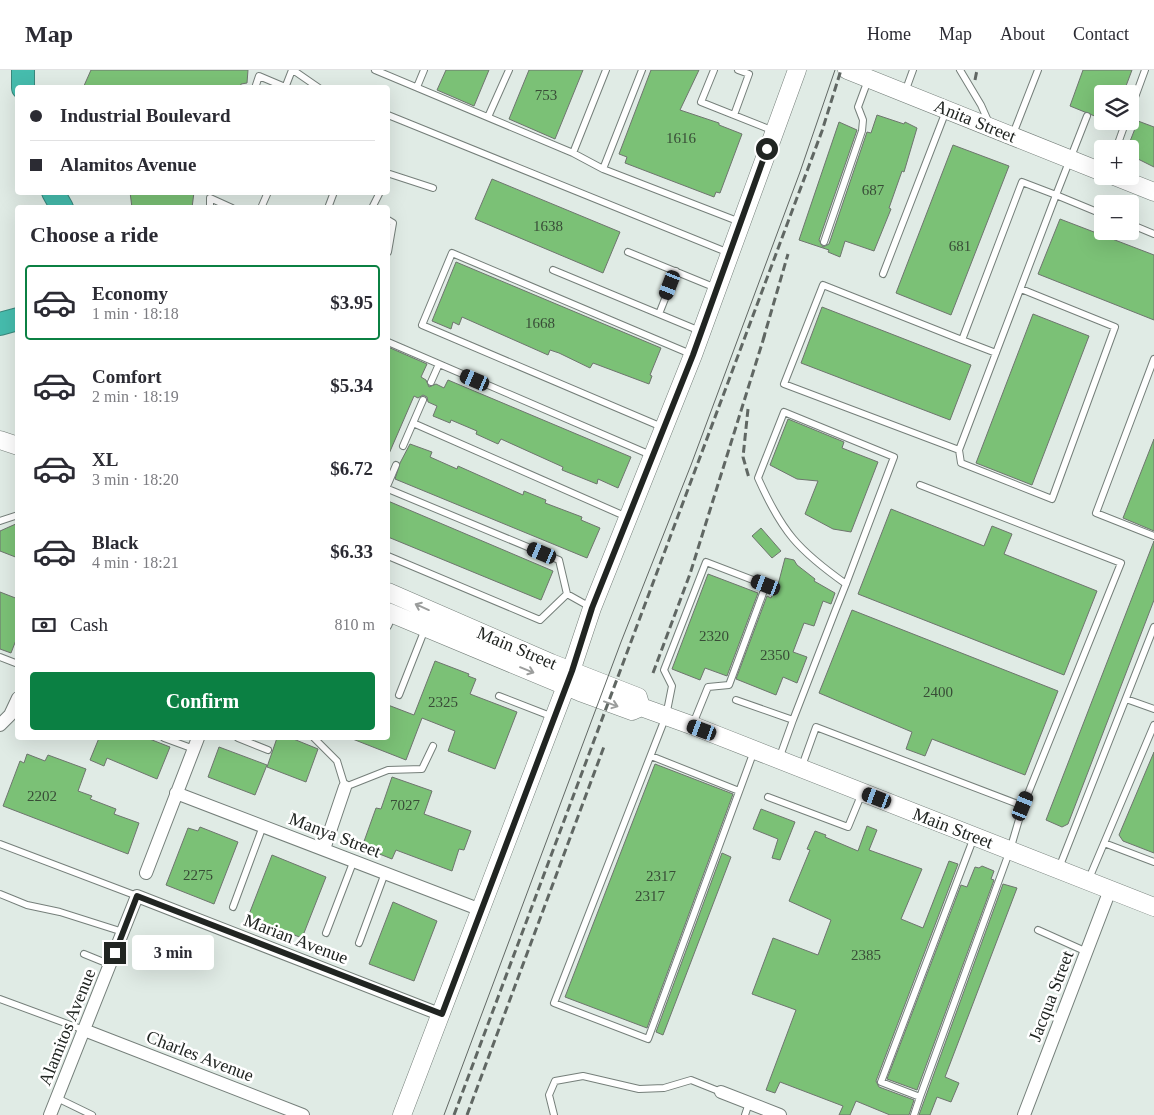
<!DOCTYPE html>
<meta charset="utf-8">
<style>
body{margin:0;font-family:"Times New Roman",serif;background:#f7f7f7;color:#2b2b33;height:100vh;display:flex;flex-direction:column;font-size:19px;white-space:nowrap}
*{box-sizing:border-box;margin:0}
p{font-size:16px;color:#7c7c81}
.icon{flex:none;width:28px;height:28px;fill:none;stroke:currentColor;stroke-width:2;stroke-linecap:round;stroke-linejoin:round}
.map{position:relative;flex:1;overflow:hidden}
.panel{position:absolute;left:15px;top:135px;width:375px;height:535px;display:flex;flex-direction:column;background:#fff;border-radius:5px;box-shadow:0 5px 20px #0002}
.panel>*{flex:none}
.banner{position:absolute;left:15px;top:15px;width:375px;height:110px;border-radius:5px;box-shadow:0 5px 20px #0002;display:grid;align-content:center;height:110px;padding:0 15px;background:#fff}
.buttons{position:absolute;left:1094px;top:15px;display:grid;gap:10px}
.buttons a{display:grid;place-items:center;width:45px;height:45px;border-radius:5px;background:#fff;box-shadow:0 5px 20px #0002;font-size:25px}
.end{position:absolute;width:22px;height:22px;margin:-11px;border:6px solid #212522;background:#fff;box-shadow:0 0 0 2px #fff}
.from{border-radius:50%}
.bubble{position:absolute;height:35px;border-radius:5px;background:#fff;box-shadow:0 5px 20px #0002;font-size:16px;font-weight:700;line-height:35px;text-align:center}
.car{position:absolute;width:15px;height:30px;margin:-15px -8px;border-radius:6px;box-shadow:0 0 4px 1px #0007;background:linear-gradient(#222 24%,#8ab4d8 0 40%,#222 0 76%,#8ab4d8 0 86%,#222 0)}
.banner b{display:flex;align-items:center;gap:18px;height:48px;font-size:19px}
.banner b+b{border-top:1px solid #e1e1e2}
.banner i{width:12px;height:12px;background:#2b2b33}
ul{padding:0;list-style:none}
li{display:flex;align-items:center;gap:15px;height:75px;margin:0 10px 8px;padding:0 5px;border:2px solid transparent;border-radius:5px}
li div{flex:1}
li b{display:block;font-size:19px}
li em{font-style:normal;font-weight:700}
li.on{border-color:#0b8043}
li>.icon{width:45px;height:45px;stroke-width:1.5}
h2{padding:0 15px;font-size:22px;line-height:60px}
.pay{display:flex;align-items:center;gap:12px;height:55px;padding:0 15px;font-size:19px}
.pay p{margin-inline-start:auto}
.cta{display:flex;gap:10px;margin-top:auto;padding:10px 15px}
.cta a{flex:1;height:58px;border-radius:5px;background:#0b8043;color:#fff;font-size:20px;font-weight:700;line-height:58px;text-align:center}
header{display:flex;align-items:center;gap:30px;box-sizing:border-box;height:70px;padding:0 25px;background:#fff;border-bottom:1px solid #e1e1e2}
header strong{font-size:24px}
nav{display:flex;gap:28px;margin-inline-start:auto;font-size:18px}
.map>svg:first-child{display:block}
</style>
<header>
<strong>Map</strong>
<nav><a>Home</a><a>Map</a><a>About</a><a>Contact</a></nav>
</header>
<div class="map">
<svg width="1154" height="1045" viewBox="0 0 1154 1045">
<rect width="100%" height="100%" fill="#e0ebe5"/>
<path fill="#7bc176" stroke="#6e756e" d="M91 0H248L247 13 241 14 240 18H83Z
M446 0H489L474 36 437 20Z
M529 0H583L555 69 509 49Z
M651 0H699L680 40 719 53V55L742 64 720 123 716 122 714 127 625 93 627 87 619 84Z
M1083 0H1132L1123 24H1102V49L1070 36Z
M877 45 904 54 905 52 917 58 904 102 902 101 889 138 891 139 874 181 845 171 840 187 828 182 829 180 799 170 839 52 857 60 819 170 823 177 829 174 867 62 871 63Z
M1138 51 1154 57V97L1130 85V79H1127Z
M953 75 1009 96 951 245 896 223Z
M492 109 620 162 603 203 475 149Z
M130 122H194L192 138H132Z
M1060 149 1154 185V250L1038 204Z
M456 192 661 278 650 305 652 306 649 314 593 293 590 298 559 283 550 280 548 285 462 247 459 255 453 252 451 259 432 251Z
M822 237 971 295 950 350 801 293Z
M1033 244 1089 266 1032 415 976 393Z
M388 277 427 294 421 307 426 310 429 317 436 314 444 318 448 310 631 387 618 418 598 409 597 414 562 400 563 397 501 369 498 374 476 364 477 361 451 350 450 353 433 346 437 336 428 332 427 327 423 325 418 328 414 326 388 386Z
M788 349 844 372 842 378 878 392 851 462 833 459 805 444 818 411 797 409 770 395Z
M1154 369V461L1123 448Z
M410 374 432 382 430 387 457 399 458 396 523 425 524 421 546 430 545 433 582 447 581 450 600 458 587 488 395 409 400 393Z
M388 431 553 501 541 530 388 467Z
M891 439 984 476 992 456 1012 464 1004 484 1097 521 1064 605 858 524Z
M18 453V488L0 481V461Z
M761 458 781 481 772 488 752 466Z
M1154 471V530L1068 754 1062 757 1046 750Z
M785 488 794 490 797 495 815 509 814 511 835 523 831 534 823 531 814 556 804 553 793 582 807 587 797 613 783 607 776 625 736 609 767 526 771 528 779 511Z
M708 504 758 523 727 606 705 598 700 610 672 599Z
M0 522 18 529V565L11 583 0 579Z
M852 540 1058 621 1025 705 932 669 925 686 906 679 912 662 819 623Z
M435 591 469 604 468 606 476 609 470 624 517 642 495 699 448 681 455 661 422 648 406 690 350 668H388V635L414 645Z
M99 668H147L170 677 157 709 107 688 104 696 90 690Z
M277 668H291L318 679 306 712 267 697Z
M219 677 267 695 255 725 208 707Z
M1154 682V783L1123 771 1119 765Z
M27 684 45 691 48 685 86 699 78 721 92 726 90 729 116 739 114 744 139 753 128 784 3 736 20 691 24 693Z
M655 694 733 724 647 958 565 927Z
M392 707 432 721 424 744 471 761 464 780 459 779 452 801 396 780 392 789 362 777 376 738 381 739Z
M761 739 795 752 780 790 772 788 778 769 753 759Z
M867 756 877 760 869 780 922 799 901 849 923 858 949 791 958 794 876 1011 879 1017 914 1030 909 1045H890L856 1031 850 1045H839L843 1036 780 1012 775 1023 766 1020 796 940 752 924 773 868 818 885 831 850 789 831 810 780 807 779 815 761 826 765 825 767 858 781Z
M200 757 238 772 214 834 166 815 188 758 198 761Z
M722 783 731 787 663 965 656 962Z
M272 785 326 807 302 868 248 847Z
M982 796 994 801 991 809 994 810 917 1020 887 1009 961 815 967 817 975 797 979 798Z
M1003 814 1017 818 945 1007 959 1013 951 1032 937 1027 930 1045H919Z
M393 832 437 851 414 911 369 894Z"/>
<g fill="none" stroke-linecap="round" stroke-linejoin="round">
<defs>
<path id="lane" d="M293 0 319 18
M375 0 573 83 606 0
M642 0 603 99 740 152
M714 0 701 32 774 61
M960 0 981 35 989 53
M417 17 424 0
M255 18 259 6 285 17
M285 18 292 0
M905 22 913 0
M1130 41 1145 0
M388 45 729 183
M734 45 749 4 738 0
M1087 46 1056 125 1102 144
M488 47 509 0
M1013 64 1038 0
M1116 79 1126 51
M573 83 603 99
M390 104 433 118
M210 138V128L232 138
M261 138 268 122
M328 138 334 122
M372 138 380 122
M388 150 393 153 388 182
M1130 154 1154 164
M824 172 862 61 863 50 858 37 868 10
M628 182 716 218
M553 200 659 244 676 201
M883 204 946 41
M659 244 700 261
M388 272 653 386
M996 283 962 270 1022 112 1056 125 959 380 961 393 1052 429 1115 257 1021 219
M1154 289 1096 443 1154 466
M431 312 439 294
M413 353 627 447
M662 357 422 255 452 183 693 285
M403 376 423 330
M959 380 784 314 823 215 962 270
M388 414 396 395
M920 415 1121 493 1023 736
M388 419 559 490 567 524
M0 451 18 445
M388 486 540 550 567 524 592 538
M388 556 393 545
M0 587 18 594
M399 625 425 559
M499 626 553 647
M1126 629 1154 639
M736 630 793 650 779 689
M793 650 836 539 846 514 894 387 784 342 758 408C782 462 798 480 846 514
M693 654 708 617 729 615 766 515 706 492 664 600 672 616 666 646 554 933 648 969 754 681
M164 668 194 679
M238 668 268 680
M314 668 337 691 345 717 388 700 422 699 433 676
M651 686 739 721
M802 696 816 657 1023 736 1010 780 920 1027 881 1012 974 767
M768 727 848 757 862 723
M1104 773 1154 792
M0 774 137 826
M1059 798 1154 557
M1088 811 1154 655
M0 824 27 835 60 842 123 862
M233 837 263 756
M1038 860 1087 882
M326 863 354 790
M359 873 385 803
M84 884 111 895
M0 929 84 960
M57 1028 92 1045
M554 1045 549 1025 555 1011 583 1006 639 1019 664 1018 691 1010 721 1022
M745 1045 749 1033
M914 1045 920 1027"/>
<path id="street" d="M0 655 10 645 18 628
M176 723 481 840
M324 779 345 717
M146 803 198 668
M84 960 303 1045
M721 1022 780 1045
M50 1045 137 826 442 945
M1024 1045 1110 820"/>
<path id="secondary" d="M847 0 1102 102
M1114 106 1154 122
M0 370 18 376
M388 522 551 593 638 627 641 637
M388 542 580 622 632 641 641 637 691 655 1154 837
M402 1045 566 616 592 538 693 285 797 0"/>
<path id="highway" d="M23 18V0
M53 122 62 138
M0 254 18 249"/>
</defs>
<use href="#lane" stroke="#757f7a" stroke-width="8"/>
<use href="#street" stroke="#757f7a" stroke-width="14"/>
<use href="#secondary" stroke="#757f7a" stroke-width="19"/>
<use href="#highway" stroke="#39877c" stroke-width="24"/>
<use href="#lane" stroke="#fff" stroke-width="6"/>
<use href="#street" stroke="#fff" stroke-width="12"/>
<use href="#secondary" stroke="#fff" stroke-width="18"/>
<use href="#highway" stroke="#46bcad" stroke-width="22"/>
<path stroke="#606763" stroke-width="1" d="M444 1045 621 572 691 395 800 102 835 0"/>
<path stroke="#606763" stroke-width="3" stroke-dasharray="8 4" stroke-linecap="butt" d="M975 10 977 0
M763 270 788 184
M748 339 743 387 749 408
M653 603 690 504 765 264
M454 1045 822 61 841 0
M467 1045 605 674"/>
</g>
<defs><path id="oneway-shaft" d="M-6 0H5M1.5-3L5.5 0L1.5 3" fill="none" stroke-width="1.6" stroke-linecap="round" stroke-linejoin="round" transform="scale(1.25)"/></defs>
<g stroke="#9b9d9c">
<use href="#oneway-shaft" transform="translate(422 537) rotate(-156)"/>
<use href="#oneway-shaft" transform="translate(527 600) rotate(22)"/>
<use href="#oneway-shaft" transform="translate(611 634) rotate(20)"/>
</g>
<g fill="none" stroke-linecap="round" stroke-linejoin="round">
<path stroke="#212522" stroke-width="6" d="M115 883 137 826 442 944 572 601 592 538 693 285 767 79"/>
</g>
<g text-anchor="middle" stroke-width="5" stroke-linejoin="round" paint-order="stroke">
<g font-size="15" fill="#384c37">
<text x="546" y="30">753</text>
<text x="681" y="73">1616</text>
<text x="873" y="125">687</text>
<text x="548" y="161">1638</text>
<text x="960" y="181">681</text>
<text x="540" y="258">1668</text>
<text x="714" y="571">2320</text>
<text x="775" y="590">2350</text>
<text x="938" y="627">2400</text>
<text x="443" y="637">2325</text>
<text x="42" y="731">2202</text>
<text x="405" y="740">7027</text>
<text x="198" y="810">2275</text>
<text x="661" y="811">2317</text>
<text x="650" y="831">2317</text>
<text x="866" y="890">2385</text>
</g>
<g font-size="18" fill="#212522" stroke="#fff">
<text transform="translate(975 51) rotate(22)" y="6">Anita Street</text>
<text transform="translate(517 578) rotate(23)" y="6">Main Street</text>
<text transform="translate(953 758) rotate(21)" y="6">Main Street</text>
<text transform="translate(335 765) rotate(21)" y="6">Manya Street</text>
<text transform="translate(296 869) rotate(21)" y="6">Marian Avenue</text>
<text transform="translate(1051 926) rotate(-69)" y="6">Jacqua Street</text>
<text transform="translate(67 957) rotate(-68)" y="6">Alamitos Avenue</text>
<text transform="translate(200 986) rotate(21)" y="6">Charles Avenue</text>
</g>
</g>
</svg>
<div class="buttons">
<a><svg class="icon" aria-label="layers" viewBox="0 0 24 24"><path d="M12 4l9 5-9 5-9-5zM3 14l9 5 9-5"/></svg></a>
<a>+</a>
<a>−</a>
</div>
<i class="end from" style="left:767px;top:79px"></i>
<i class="end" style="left:115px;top:883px"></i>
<div class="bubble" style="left:132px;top:865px;width:82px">3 min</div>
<i class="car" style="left:670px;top:215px;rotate:201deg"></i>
<i class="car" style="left:475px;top:310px;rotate:293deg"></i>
<i class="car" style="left:542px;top:483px;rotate:293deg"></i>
<i class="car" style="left:766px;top:515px;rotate:291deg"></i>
<i class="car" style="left:702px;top:660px;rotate:290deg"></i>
<i class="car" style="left:877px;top:728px;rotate:291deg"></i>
<i class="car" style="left:1023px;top:736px;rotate:22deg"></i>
<div class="banner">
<b><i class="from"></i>Industrial Boulevard</b>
<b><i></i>Alamitos Avenue</b>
</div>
<section class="panel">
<h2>Choose a ride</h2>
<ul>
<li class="on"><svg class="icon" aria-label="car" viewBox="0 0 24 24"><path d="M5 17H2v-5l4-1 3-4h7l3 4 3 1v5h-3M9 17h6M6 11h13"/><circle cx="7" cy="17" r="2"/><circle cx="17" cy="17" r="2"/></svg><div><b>Economy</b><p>1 min · 18:18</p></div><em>$3.95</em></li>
<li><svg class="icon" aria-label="car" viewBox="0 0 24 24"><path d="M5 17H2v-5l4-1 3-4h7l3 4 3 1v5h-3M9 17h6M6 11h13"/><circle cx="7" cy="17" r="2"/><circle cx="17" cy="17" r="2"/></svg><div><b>Comfort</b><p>2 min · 18:19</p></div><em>$5.34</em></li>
<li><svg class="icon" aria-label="car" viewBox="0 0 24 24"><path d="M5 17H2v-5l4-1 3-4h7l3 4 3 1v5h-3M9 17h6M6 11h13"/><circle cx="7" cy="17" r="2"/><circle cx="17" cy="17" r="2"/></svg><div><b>XL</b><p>3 min · 18:20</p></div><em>$6.72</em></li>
<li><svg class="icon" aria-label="car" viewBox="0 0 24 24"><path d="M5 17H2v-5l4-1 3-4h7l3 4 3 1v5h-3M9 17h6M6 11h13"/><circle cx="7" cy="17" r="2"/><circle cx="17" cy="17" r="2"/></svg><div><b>Black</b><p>4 min · 18:21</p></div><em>$6.33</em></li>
</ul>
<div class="pay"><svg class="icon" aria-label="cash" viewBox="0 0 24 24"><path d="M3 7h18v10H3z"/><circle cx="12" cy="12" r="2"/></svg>Cash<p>810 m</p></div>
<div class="cta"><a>Confirm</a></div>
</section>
</div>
